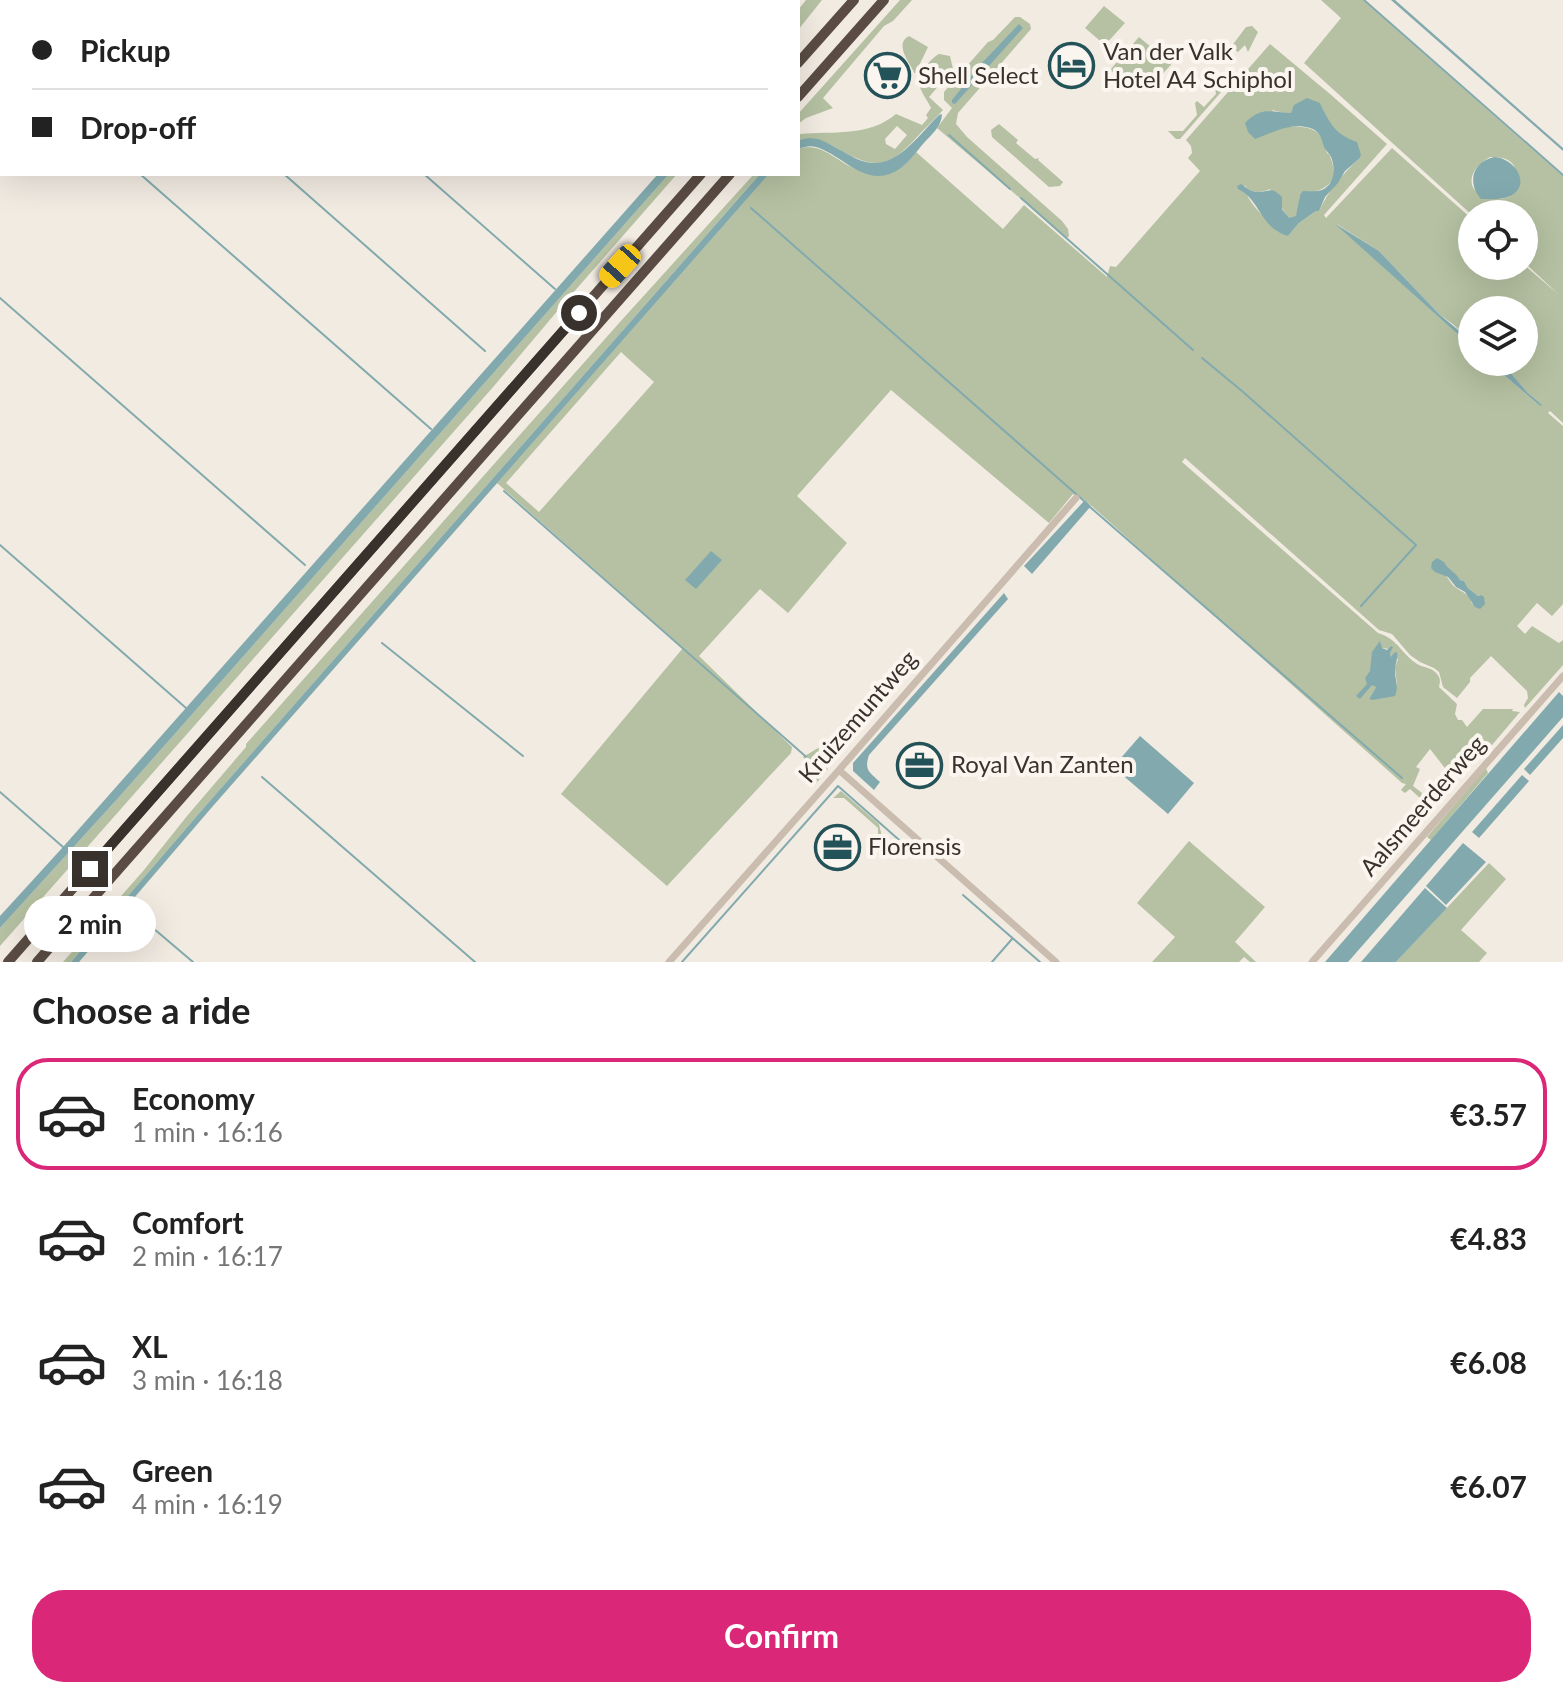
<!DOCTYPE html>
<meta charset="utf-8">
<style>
body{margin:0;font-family:Lato,sans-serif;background:#f6f6f6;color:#222;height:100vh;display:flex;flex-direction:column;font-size:30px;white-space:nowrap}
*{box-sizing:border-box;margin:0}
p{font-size:26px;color:#767676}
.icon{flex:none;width:44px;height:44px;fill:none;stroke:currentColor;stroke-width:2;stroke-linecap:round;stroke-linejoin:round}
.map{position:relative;height:962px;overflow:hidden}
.details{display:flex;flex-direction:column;background:#fff;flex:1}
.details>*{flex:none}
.guide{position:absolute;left:0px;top:0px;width:800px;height:176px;box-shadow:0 8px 32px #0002;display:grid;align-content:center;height:176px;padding:0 32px;background:#fff}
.controls{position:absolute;left:1458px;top:200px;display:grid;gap:16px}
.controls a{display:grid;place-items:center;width:80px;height:80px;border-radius:50%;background:#fff;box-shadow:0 8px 32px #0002;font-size:40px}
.end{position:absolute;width:36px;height:36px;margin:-18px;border:10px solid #39312c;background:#fff;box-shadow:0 0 0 4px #fff}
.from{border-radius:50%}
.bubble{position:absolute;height:56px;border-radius:28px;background:#fff;box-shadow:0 8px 32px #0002;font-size:26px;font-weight:700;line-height:56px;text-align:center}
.car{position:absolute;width:24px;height:48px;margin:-24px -12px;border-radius:10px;box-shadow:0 0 6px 2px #0007;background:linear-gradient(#f5c518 24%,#345 0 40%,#f5c518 0 76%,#345 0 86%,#f5c518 0)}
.guide b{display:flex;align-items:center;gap:28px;height:76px;font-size:30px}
.guide b+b{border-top:2px solid #e0e0e0}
.guide i{width:20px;height:20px;background:#222}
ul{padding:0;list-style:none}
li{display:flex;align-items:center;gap:24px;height:112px;margin:0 16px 12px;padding:0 16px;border:4px solid transparent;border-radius:32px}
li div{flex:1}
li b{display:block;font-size:30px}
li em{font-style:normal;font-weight:700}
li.on{border-color:#db2777}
li>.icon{width:72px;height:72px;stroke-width:1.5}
h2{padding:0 32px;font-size:36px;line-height:96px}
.action{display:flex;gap:16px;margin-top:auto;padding:16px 32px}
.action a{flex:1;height:92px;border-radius:32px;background:#db2777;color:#fff;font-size:32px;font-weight:700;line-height:92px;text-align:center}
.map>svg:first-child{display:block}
</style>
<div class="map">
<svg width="1563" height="962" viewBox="0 0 1563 962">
<rect width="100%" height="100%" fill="#f2ebe2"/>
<path fill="#b5c1a2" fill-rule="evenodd" d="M806 0H822L798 30V10Z
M900 0H912L893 21 884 26 823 98 833 108 806 118 798 124V114Z
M1321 0H1363L1563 176V423L1550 411 1548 413 1563 426V604L1552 616 1537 603 1517 626 1525 634 1532 626 1559 643 1563 640V665L1525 708 1524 705 1528 698 1527 691 1491 656 1470 678V682L1457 698 1443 687 1439 672 1434 668 1420 662 1410 655 1392 634 1379 630 1185 458 1182 462 1378 633C1399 639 1402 656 1419 665 1425 668 1433 668 1437 674 1441 679 1440 681 1439 687L1457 704 1455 714 1458 720H1462L1467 727 1483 709H1513L1512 711 1520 712 1492 745 1479 741 1467 747 1456 767 1448 772 1430 749 1416 767 1420 769 1413 786 1422 793 1421 799 1410 789 1405 793 1401 790 1406 784 1402 783 1085 500 1073 494 1049 523 891 390 797 496 847 543 788 613 760 589 699 656 792 747 791 753 667 886 561 794 683 648 497 483 769 174H798V149C830 139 843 177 879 172 901 170 901 169 916 152L1003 229 1024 205 1107 277 1110 266 1116 267 1200 171 1188 158 1192 153 1191 146 1186 140 1270 44 1330 94 1387 144 1324 215 1326 218 1392 148 1472 219V266L1524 265 1558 294 1524 262V214L1472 215 1304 63 1341 18ZM1320 103 1330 125 1345 138 1359 159C1344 172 1327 193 1319 211H1316L1299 223 1288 236C1272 224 1247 206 1244 185 1252 194 1260 193 1270 189L1289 219 1297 216 1300 195C1321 191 1341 186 1331 159 1327 148 1330 160 1325 148 1321 140 1322 133 1311 129 1303 126 1294 127 1285 127L1272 110 1288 114ZM1490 157C1517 156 1519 171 1516 192L1509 197 1501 199 1485 198C1481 195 1477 193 1474 189 1466 176 1479 163 1490 157ZM1335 223 1379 251 1439 314 1454 325 1472 343V310H1524V362H1501L1528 393 1541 405 1540 406 1489 362H1472V347ZM621 352 654 382 539 512 506 483ZM1438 560 1460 580 1464 581 1468 588 1478 596 1481 595 1472 604C1469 593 1463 593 1455 587 1449 582 1449 577 1442 573ZM1382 648 1389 649 1391 658 1398 659 1395 668 1397 684 1369 699 1376 687Z
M1104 6 1125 23 1105 45 1085 28Z
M1015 17H1020L1030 24 1031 29 958 113 956 124 967 137 1062 221 1068 229 1069 236 1067 238 937 128 952 108 944 100V92L988 42 993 40Z
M1252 26 1258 32 1248 52 1245 45 1238 52 1231 47 1246 27Z
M909 36 928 47 915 74C909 62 894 44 909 36Z
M1139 37 1168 61 1172 57 1176 59 1150 88 1139 78 1130 87 1110 70Z
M939 54 950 56 953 69 929 97 943 110C935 119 925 128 917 137 889 168 876 170 840 150 826 142 815 137 798 140L800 134C832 131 869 137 896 114L922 125 928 118 926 115 931 108C928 101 919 90 919 82 920 72 931 58 939 54ZM897 126 907 135 895 149 886 144 885 139Z
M1209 78 1221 88 1222 91 1180 139H1176L1168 131H1183L1197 115 1195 103 1197 101 1204 107 1216 94 1215 87 1208 81Z
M999 124 1018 140 1016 143 1035 159 1039 158 1038 160 1063 182 1060 186 1049 187 992 137 991 130Z
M669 174H677L565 302 494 386 0 946V928L120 796Z
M754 174H760L208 803 71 962H63L144 870 187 816 246 747V744L620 322Z
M818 748 826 755 820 761 828 769 814 786 811 784 818 776 814 771 807 773 811 768 803 757Z
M1486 768 1488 773 1431 840 1427 837Z
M841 791 879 824 882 837 878 834V828L844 798H833Z
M1189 841 1265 907 1235 942 1256 962H1250L1244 957 1239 962H1152L1175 937 1137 903Z
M1489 863 1506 879 1461 930 1487 953 1479 962H1396Z"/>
<path fill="#82aaae" d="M1391 0H1395L1563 148V151Z
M1019 24 1023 28 955 104 952 103V100L981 64Z
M1307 98 1320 103C1330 124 1335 134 1357 142L1361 155 1359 159 1345 171 1338 183 1325 197 1319 211H1316L1299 223 1288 236C1259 227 1261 200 1238 189L1237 186 1241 184C1247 188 1251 192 1258 192 1272 192 1270 186 1282 197V209L1289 218 1296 216 1300 195 1303 191C1308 191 1317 192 1322 190 1334 185 1336 169 1331 157 1329 153 1326 151 1324 147 1321 138 1320 131 1310 128 1291 122 1272 133 1255 139L1248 132 1245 123C1261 106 1271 112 1291 113L1294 105Z
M942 114C942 126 931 135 923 144 916 152 910 161 902 167 868 193 844 155 816 147 810 145 804 147 798 149V140L809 138 818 139C832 144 844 153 857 159 893 176 917 136 939 115Z
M1494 157C1516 158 1533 187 1508 197 1500 200 1490 199 1481 199 1467 183 1472 162 1494 157Z
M658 174H669L120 796 0 928V916L63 847Z
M760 174H769L213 806 79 962H71L208 803Z
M1334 223 1379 251 1439 314 1469 339 1472 343V347Z
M1489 362 1502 363 1528 393 1542 405 1540 406Z
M1085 500 1091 506 1032 574 1024 566Z
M711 551 722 560 696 589 685 580Z
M1437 558 1444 562C1447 569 1456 572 1460 580L1464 581 1468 588 1478 596 1481 595 1484 597 1485 604 1480 609 1475 607 1465 592 1456 587 1448 577 1435 572 1431 568 1432 562Z
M1004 593 1008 599 869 755C864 770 869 772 880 782L874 790 853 771V763Z
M1380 641 1382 648 1387 650 1391 646 1393 647 1390 653 1391 657 1394 653 1397 652C1398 660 1395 664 1395 671 1395 680 1399 686 1395 696L1373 700 1369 699 1376 687 1372 685 1360 699 1356 696 1367 684 1365 678 1370 671 1372 652Z
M1559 692 1563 696V717L1348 962H1325Z
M1563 725V738L1530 775 1524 769Z
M1140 736 1194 783 1168 814 1113 767Z
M1522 775 1529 781 1479 838 1472 832Z
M1463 843 1486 862 1446 905 1426 886Z
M1425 888 1447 908 1396 962H1361Z"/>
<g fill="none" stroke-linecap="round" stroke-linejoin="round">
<path stroke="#82aaae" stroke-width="2" d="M85 0 87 2
M226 0 229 2
M511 0 513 2
M1364 0 1563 175
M0 52 2 53
M949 135 1010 189
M140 174 431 429
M284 174 485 351
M424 174 555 289
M1021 198 1193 350
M751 208 1084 501
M0 298 305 565
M1202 358 1242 391 1416 545 1361 606
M504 491 812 762
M1090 507 1402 778
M0 545 186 708
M382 643 523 756
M262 777 475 962
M0 792 63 847
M963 895 1040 962
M140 917 193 962
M682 962 838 786 915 854
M992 962 1012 939"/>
<path stroke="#cabcae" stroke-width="7" d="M839 770 1056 962
M669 962 839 770 1076 498
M1312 962 1563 676"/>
<path stroke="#5a4c44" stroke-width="10" d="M798 63 854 0
M798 97 884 0
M8 962 701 174
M37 962 730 174"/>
</g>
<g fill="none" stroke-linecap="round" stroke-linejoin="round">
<path stroke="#39312c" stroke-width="10" d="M90 869 579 313"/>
</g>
<defs>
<symbol id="hotel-ring" viewBox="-11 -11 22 22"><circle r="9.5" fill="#faf5ee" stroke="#235259" stroke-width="1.5"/><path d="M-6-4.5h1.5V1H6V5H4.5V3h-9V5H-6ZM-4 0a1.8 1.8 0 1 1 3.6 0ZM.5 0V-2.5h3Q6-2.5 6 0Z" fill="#235259"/></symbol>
<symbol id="supermarket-ring" viewBox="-11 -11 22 22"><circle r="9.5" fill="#faf5ee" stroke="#235259" stroke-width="1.5"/><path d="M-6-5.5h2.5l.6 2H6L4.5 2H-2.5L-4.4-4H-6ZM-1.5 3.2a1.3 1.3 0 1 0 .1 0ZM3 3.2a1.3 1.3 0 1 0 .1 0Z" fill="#235259"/></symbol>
<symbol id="office-ring" viewBox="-11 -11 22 22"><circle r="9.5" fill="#faf5ee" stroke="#235259" stroke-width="1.5"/><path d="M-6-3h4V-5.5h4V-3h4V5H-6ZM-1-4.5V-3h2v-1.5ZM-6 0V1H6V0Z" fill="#235259"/></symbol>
</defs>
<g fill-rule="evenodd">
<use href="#hotel-ring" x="1046" y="40" width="51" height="51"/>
<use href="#supermarket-ring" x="862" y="50" width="51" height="51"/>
<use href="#office-ring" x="894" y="740" width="51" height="51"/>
<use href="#office-ring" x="812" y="822" width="51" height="51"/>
</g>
<g text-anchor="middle" stroke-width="8" stroke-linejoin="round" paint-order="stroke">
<g font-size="24" fill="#39312c" stroke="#faf5ee" text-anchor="start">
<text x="1103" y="60">Van der Valk<tspan x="1103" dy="28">Hotel A4 Schiphol</tspan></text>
<text x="918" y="84">Shell Select</text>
<text x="951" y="773">Royal Van Zanten</text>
<text x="868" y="855">Florensis</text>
</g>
<g font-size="24" fill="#39312c" stroke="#faf5ee">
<text transform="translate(858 717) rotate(-49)" y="8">Kruizemuntweg</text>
<text transform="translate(1423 806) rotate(-49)" y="8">Aalsmeerderweg</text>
</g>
</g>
</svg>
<div class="controls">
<a><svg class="icon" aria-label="locate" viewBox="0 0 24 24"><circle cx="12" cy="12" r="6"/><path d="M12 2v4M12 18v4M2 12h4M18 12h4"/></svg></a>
<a><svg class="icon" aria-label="layers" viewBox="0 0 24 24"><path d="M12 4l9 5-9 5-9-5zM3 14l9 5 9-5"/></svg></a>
</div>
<i class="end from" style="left:579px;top:313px"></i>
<i class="end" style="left:90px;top:869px"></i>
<div class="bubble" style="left:24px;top:896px;width:132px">2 min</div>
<i class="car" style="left:620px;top:266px;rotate:222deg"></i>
<div class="guide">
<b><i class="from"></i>Pickup</b>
<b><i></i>Drop-off</b>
</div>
</div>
<section class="details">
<h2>Choose a ride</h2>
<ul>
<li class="on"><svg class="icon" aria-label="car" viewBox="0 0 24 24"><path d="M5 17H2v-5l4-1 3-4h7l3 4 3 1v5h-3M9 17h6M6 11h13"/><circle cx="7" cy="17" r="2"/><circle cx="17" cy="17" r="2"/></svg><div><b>Economy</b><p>1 min · 16:16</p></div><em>€3.57</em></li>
<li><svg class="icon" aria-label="car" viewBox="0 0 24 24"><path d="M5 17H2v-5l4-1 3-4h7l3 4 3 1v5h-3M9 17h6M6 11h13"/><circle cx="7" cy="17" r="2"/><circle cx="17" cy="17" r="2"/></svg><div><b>Comfort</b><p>2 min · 16:17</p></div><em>€4.83</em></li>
<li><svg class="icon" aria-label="car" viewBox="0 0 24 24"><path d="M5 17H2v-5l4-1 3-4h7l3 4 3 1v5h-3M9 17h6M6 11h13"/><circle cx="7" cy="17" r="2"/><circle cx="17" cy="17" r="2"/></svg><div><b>XL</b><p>3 min · 16:18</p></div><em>€6.08</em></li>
<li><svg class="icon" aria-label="car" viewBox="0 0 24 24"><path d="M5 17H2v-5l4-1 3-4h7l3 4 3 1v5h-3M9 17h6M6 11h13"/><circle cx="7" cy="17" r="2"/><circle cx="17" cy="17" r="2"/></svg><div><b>Green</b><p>4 min · 16:19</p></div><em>€6.07</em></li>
</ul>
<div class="action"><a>Confirm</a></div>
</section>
